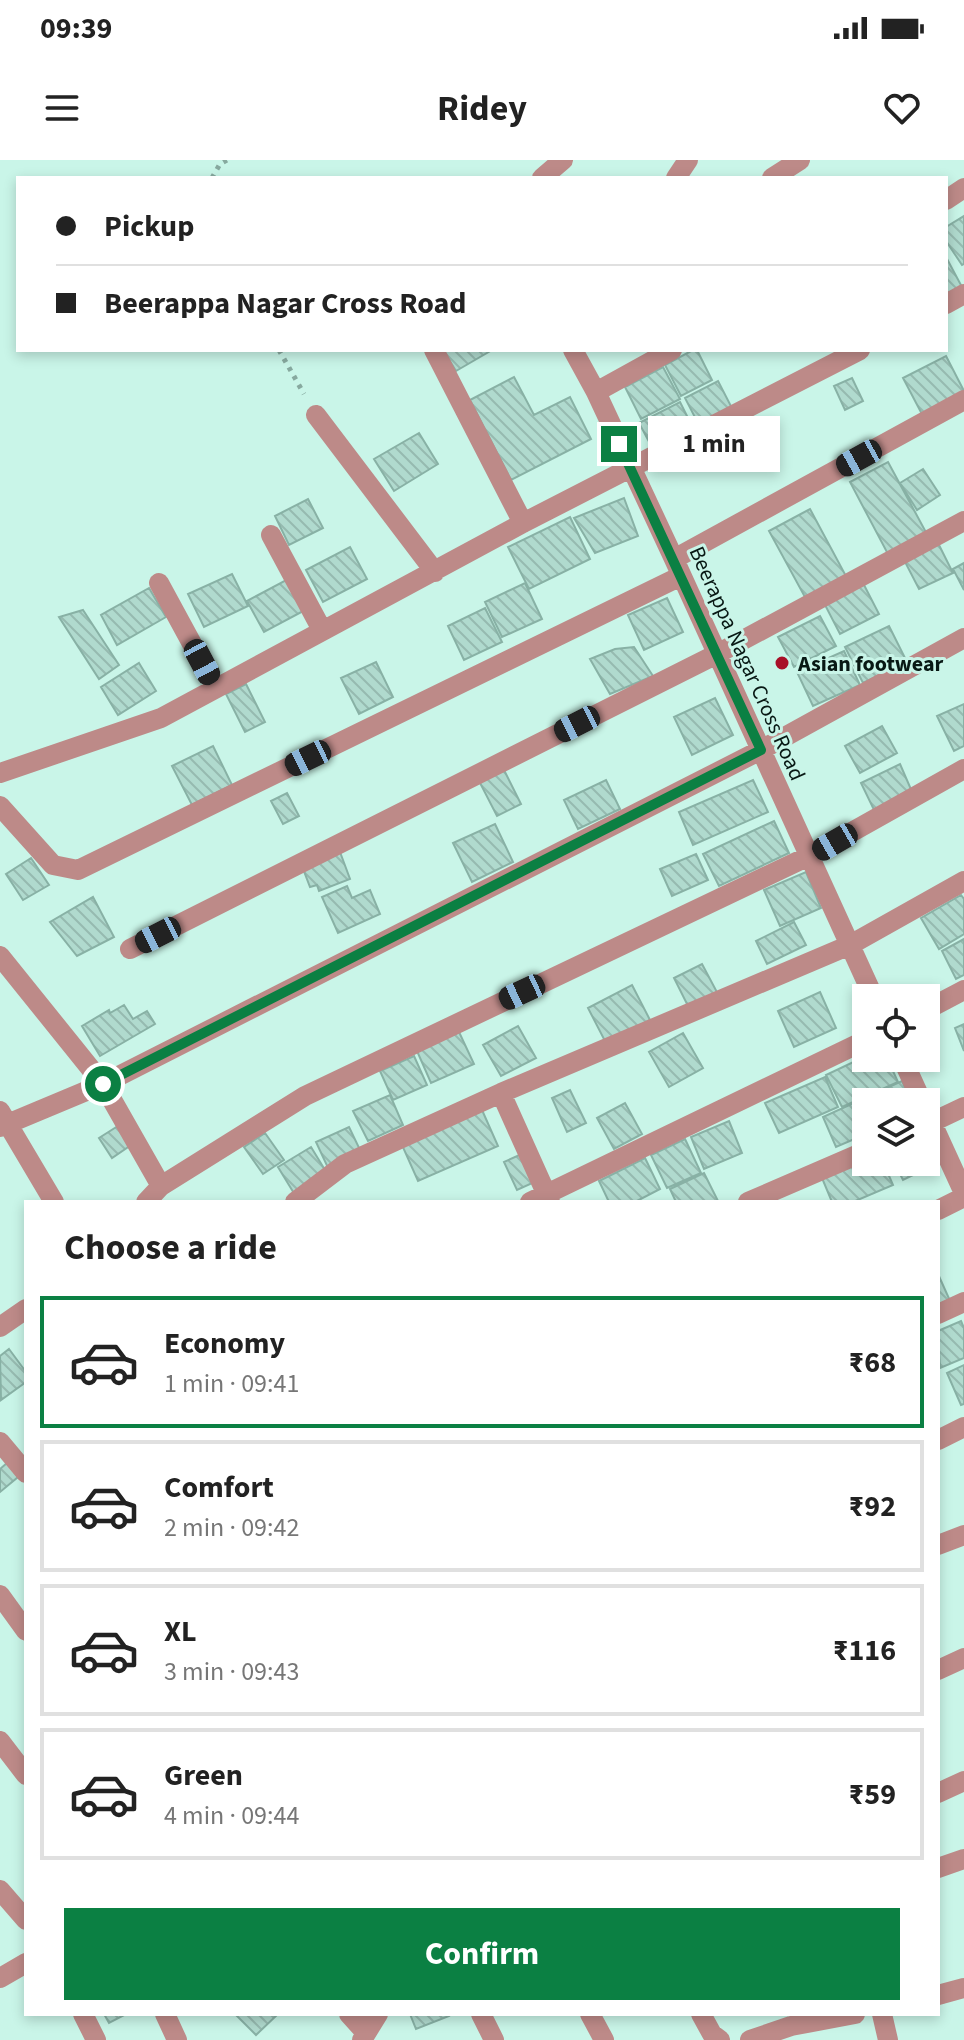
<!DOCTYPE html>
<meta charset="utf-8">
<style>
body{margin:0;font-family:"Source Sans 3",sans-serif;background:#f6f6f6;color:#222;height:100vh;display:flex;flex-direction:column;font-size:30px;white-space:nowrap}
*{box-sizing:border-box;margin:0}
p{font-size:26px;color:#767676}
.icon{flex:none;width:44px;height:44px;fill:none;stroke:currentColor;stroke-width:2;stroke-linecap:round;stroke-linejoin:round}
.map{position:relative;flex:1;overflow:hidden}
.panel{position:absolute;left:24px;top:1040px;width:916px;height:816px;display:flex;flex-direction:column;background:#fff;border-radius:0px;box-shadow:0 4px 12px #0003}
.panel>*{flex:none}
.top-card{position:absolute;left:16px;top:16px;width:932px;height:176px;border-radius:0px;box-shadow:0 4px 12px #0003;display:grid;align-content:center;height:176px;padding:0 40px;background:#fff}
.buttons{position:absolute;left:852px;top:824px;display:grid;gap:16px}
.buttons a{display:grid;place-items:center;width:88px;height:88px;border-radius:0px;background:#fff;box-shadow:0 4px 12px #0003;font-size:40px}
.end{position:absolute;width:36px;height:36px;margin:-18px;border:10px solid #0b8043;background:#fff;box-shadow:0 0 0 4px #fff}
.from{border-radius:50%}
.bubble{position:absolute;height:56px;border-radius:0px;background:#fff;box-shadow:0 4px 12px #0003;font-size:26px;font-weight:700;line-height:56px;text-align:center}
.car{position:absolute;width:24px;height:48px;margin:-24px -12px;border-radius:10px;box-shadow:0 0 6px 2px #0007;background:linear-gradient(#222 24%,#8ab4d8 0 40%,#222 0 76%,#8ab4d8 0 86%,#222 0)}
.top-card b{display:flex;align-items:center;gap:28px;height:76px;font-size:30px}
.top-card b+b{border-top:2px solid #e0e0e0}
.top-card i{width:20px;height:20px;background:#222}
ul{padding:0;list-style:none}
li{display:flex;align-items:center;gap:24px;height:132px;margin:0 16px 12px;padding:0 24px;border:4px solid #e0e0e0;border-radius:0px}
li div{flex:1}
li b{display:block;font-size:30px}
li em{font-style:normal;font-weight:700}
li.active{border-color:#0b8043}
li>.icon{width:72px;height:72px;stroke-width:1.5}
h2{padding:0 40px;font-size:36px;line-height:96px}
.action{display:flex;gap:16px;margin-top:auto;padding:16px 40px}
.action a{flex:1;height:92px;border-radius:0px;background:#0b8043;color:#fff;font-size:32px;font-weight:700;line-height:92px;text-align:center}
.status{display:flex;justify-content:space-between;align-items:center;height:56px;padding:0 40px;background:#fff;direction:ltr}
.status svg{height:22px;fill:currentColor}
header{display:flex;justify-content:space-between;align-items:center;height:104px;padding:0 40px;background:#fff;font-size:36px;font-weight:700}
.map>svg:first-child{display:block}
</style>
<div class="status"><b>09:39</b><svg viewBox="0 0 49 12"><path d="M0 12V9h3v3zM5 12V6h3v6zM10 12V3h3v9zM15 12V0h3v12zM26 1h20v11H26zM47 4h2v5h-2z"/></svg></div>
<header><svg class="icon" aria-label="menu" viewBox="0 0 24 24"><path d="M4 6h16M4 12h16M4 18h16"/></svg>Ridey<svg class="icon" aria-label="heart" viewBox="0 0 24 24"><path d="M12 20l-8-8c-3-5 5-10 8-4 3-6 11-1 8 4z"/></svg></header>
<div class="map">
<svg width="964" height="1880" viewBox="0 0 964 1880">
<defs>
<pattern id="building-back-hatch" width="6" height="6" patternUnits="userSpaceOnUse" patternTransform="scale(2)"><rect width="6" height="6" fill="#b0dace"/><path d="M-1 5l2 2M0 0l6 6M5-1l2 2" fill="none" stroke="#96bab0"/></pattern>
</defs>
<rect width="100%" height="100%" fill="#c9f5e8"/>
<path fill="url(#building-back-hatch)" stroke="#88b1a5" stroke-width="2" d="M964 56V104L962 105 946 81V67Z
M946 97 962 127 946 135Z
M443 190H492L456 211Z
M693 190H697L712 220 681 236 665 205Z
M946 196 964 231 924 258 903 218Z
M663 207 680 239 641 259 625 227Z
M514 217 534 255 570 237 591 279 511 320 470 240Z
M852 218 863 241 845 250 834 226Z
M718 221 735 254 702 271 685 238Z
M680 242 695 272 655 293 639 263Z
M419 273 438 304 394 331 374 299Z
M888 302 928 376 889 396 850 322Z
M923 309 940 335 917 350 900 323Z
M624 338 638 376 595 393 574 358Z
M308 339 323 368 289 385 275 356Z
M810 349 847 418 806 439 769 371Z
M570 357 590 399 529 429 508 387Z
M937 381 953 413 919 429 903 398Z
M350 387 367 419 323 442 306 410Z
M964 403V430L953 409Z
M232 414 248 446 204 467 188 434Z
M290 418 307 449 264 472 247 441Z
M525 423 542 459 502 477 485 442Z
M863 423 879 454 840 474 824 443Z
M149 428 166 457 117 485 101 455Z
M667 438 683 472 644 490 628 455Z
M485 448 502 482 464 500 448 466Z
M83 450 119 505 99 519 59 457Z
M820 456 836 486 794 507 778 477Z
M889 466 907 502 863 523 845 487Z
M634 487 653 516 610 534 590 499 615 489Z
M844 491 860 525 813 546 797 512Z
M376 502 393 537 359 554 341 518Z
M139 503 156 531 118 555 101 527Z
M246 524 265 562 245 572 226 534Z
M715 538 733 575 692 595 674 557Z
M964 544V586L954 591 937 556Z
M882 566 897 593 860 613 845 586Z
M213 586 232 625 192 645 172 606Z
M900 604 913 634 875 652 861 623Z
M503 608 521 644 497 656 479 621Z
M606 620 620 649 578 669 564 640Z
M753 620 768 652 693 685 679 652Z
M287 633 299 656 283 664 271 641Z
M774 661 789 693 719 726 703 694Z
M495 664 513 702 472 722 453 683Z
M340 692 350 719 319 731 317 725 310 727 302 706Z
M696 694 708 720 672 736 660 709Z
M31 698 49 725 23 740 6 714Z
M806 712 821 748 780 766 764 730Z
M347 726 352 738 370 730 380 754 338 773 322 737Z
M961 735 964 739V774L939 789 921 758Z
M93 737 114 777 77 796 50 762Z
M794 762 806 785 767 804 756 781Z
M964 779V815L956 819 942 791Z
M702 804 719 836 690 850 674 818Z
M632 825 650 860 606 883 588 848Z
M820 832 836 868 794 887 778 851Z
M124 845 133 859 147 851 155 864 100 896 82 866 109 850 110 853Z
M964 864V891L955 868Z
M518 866 536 898 501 916 483 885Z
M459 872 474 904 431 923 417 891Z
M683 873 703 908 669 927 649 892Z
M414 896 427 925 393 940 380 911Z
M866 896 887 898 898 922 842 947 826 915Z
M825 917 838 947 779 973 765 943Z
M902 921 912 942H866V974L836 987 823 957Z
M570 930 586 963 567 972 552 938Z
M390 935 403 965 368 981 353 951Z
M625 943 642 974 614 989 597 958Z
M482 950 498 986 418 1021 402 985Z
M729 961 742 993 704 1009 691 977Z
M121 964 134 983 112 998 99 978Z
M349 967 362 994 329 1010 316 982Z
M265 973 284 1000 263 1014 244 987Z
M926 973 940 1002 903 1020 894 1002H926Z
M685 979 701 1013 667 1028 651 995Z
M311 987 328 1015 295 1035 278 1007Z
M526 992 539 1020 517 1030 504 1002Z
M645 998 660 1029 635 1042H609L599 1021Z
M866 999V1002H883L893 1025 853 1042H832L822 1018Z
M704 1013 718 1041 676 1042 670 1029Z
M938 1114 951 1143 938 1149Z
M961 1161 964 1168V1198L940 1208 938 1171Z
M9 1189 26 1212V1222L1 1240 0 1196Z
M964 1205V1244L961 1245 947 1213Z
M7 1303 18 1317 0 1332V1309Z
M104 1854H126L109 1863Z
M235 1854H278L256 1875Z
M410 1854H448L449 1856 416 1869Z"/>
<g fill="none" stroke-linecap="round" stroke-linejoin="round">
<path stroke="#87a99f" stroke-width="5" stroke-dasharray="4 6" stroke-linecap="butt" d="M212 18 220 4 227 0
M279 190 304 234"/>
<path stroke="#bd8a88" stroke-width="20" d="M542 18 563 0
M676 18 688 0
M772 18 800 0
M946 40 964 28
M946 144 964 134
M434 190 523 363
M573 190 596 232 674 399 874 838
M596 232 672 190
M316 255 435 412
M271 375 322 470
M674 399 964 240
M159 423 216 528
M0 613 161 558 523 363 860 190
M0 646 53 705 78 710 681 416
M130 789 717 494 964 361
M0 796 103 924 161 1026 305 936 809 696 964 609
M926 850 964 830
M902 898 922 942
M501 933 550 1042
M926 950 964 1033
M0 951 54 1042
M926 965 964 947
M0 967 103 924 761 590 964 478
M146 1042 161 1026
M295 1042 345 1004 501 933 850 785 964 721
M530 1042 866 880
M748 1042 866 991
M938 1050 964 1037
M938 1154 964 1142
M0 1167 26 1149
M938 1280 964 1267
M0 1282 26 1313
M938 1385 964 1375
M0 1435 26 1471
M938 1510 964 1498
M0 1581 26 1615
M938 1633 964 1621
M938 1708 964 1699
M0 1730 26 1760
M0 1818 26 1803
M938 1835 964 1828
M83 1854 96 1880
M165 1854 177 1880
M349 1854 366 1873
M481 1854 494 1880
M590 1854 604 1880
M701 1854 712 1874 720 1880
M882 1854 888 1880
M362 1880 378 1854
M750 1880 791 1866 855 1854"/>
</g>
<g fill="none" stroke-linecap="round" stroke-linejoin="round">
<path stroke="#0b8043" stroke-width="10" d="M103 924 761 590 619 284"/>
</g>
<circle fill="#a81028" stroke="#c9f5e8" stroke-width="3" cx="782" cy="503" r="8"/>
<g text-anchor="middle" stroke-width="6" stroke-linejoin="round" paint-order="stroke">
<g font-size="22" fill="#081814" stroke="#c9f5e8">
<text transform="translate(748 503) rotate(66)" y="8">Beerappa Nagar Cross Road</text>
</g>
<g font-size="22" font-weight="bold" fill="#081814" stroke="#c9f5e8" text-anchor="start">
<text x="798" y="511">Asian footwear</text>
</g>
</g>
</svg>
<div class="buttons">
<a><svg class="icon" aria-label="locate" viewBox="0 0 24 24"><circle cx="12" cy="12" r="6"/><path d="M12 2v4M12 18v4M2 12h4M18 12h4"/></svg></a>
<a><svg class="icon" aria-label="layers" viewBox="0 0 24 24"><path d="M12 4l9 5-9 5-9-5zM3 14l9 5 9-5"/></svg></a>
</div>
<i class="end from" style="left:103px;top:924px"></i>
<i class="end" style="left:619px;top:284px"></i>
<div class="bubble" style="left:648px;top:256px;width:132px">1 min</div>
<i class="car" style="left:859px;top:298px;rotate:241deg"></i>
<i class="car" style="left:202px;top:502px;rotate:152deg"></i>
<i class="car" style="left:577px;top:564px;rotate:243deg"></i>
<i class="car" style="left:308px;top:598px;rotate:244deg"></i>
<i class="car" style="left:835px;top:682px;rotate:240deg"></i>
<i class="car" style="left:158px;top:775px;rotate:243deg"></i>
<i class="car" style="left:522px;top:832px;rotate:245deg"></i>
<div class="top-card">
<b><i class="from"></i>Pickup</b>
<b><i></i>Beerappa Nagar Cross Road</b>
</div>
<section class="panel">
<h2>Choose a ride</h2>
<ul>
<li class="active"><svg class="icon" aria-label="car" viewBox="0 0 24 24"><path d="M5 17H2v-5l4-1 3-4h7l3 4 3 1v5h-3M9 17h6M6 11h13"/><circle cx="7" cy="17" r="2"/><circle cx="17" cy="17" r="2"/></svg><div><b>Economy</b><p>1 min · 09:41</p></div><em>₹68</em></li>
<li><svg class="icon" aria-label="car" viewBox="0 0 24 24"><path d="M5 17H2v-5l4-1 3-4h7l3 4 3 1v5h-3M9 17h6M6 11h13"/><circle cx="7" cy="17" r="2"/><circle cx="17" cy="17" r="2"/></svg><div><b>Comfort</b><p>2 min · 09:42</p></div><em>₹92</em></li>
<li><svg class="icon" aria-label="car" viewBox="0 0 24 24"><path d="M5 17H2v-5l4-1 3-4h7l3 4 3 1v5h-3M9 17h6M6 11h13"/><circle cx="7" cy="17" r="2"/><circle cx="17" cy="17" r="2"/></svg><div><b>XL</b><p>3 min · 09:43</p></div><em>₹116</em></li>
<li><svg class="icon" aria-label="car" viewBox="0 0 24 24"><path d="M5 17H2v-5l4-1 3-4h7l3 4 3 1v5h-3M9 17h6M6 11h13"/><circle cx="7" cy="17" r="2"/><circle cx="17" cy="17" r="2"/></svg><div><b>Green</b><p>4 min · 09:44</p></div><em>₹59</em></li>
</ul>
<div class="action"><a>Confirm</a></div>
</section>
</div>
